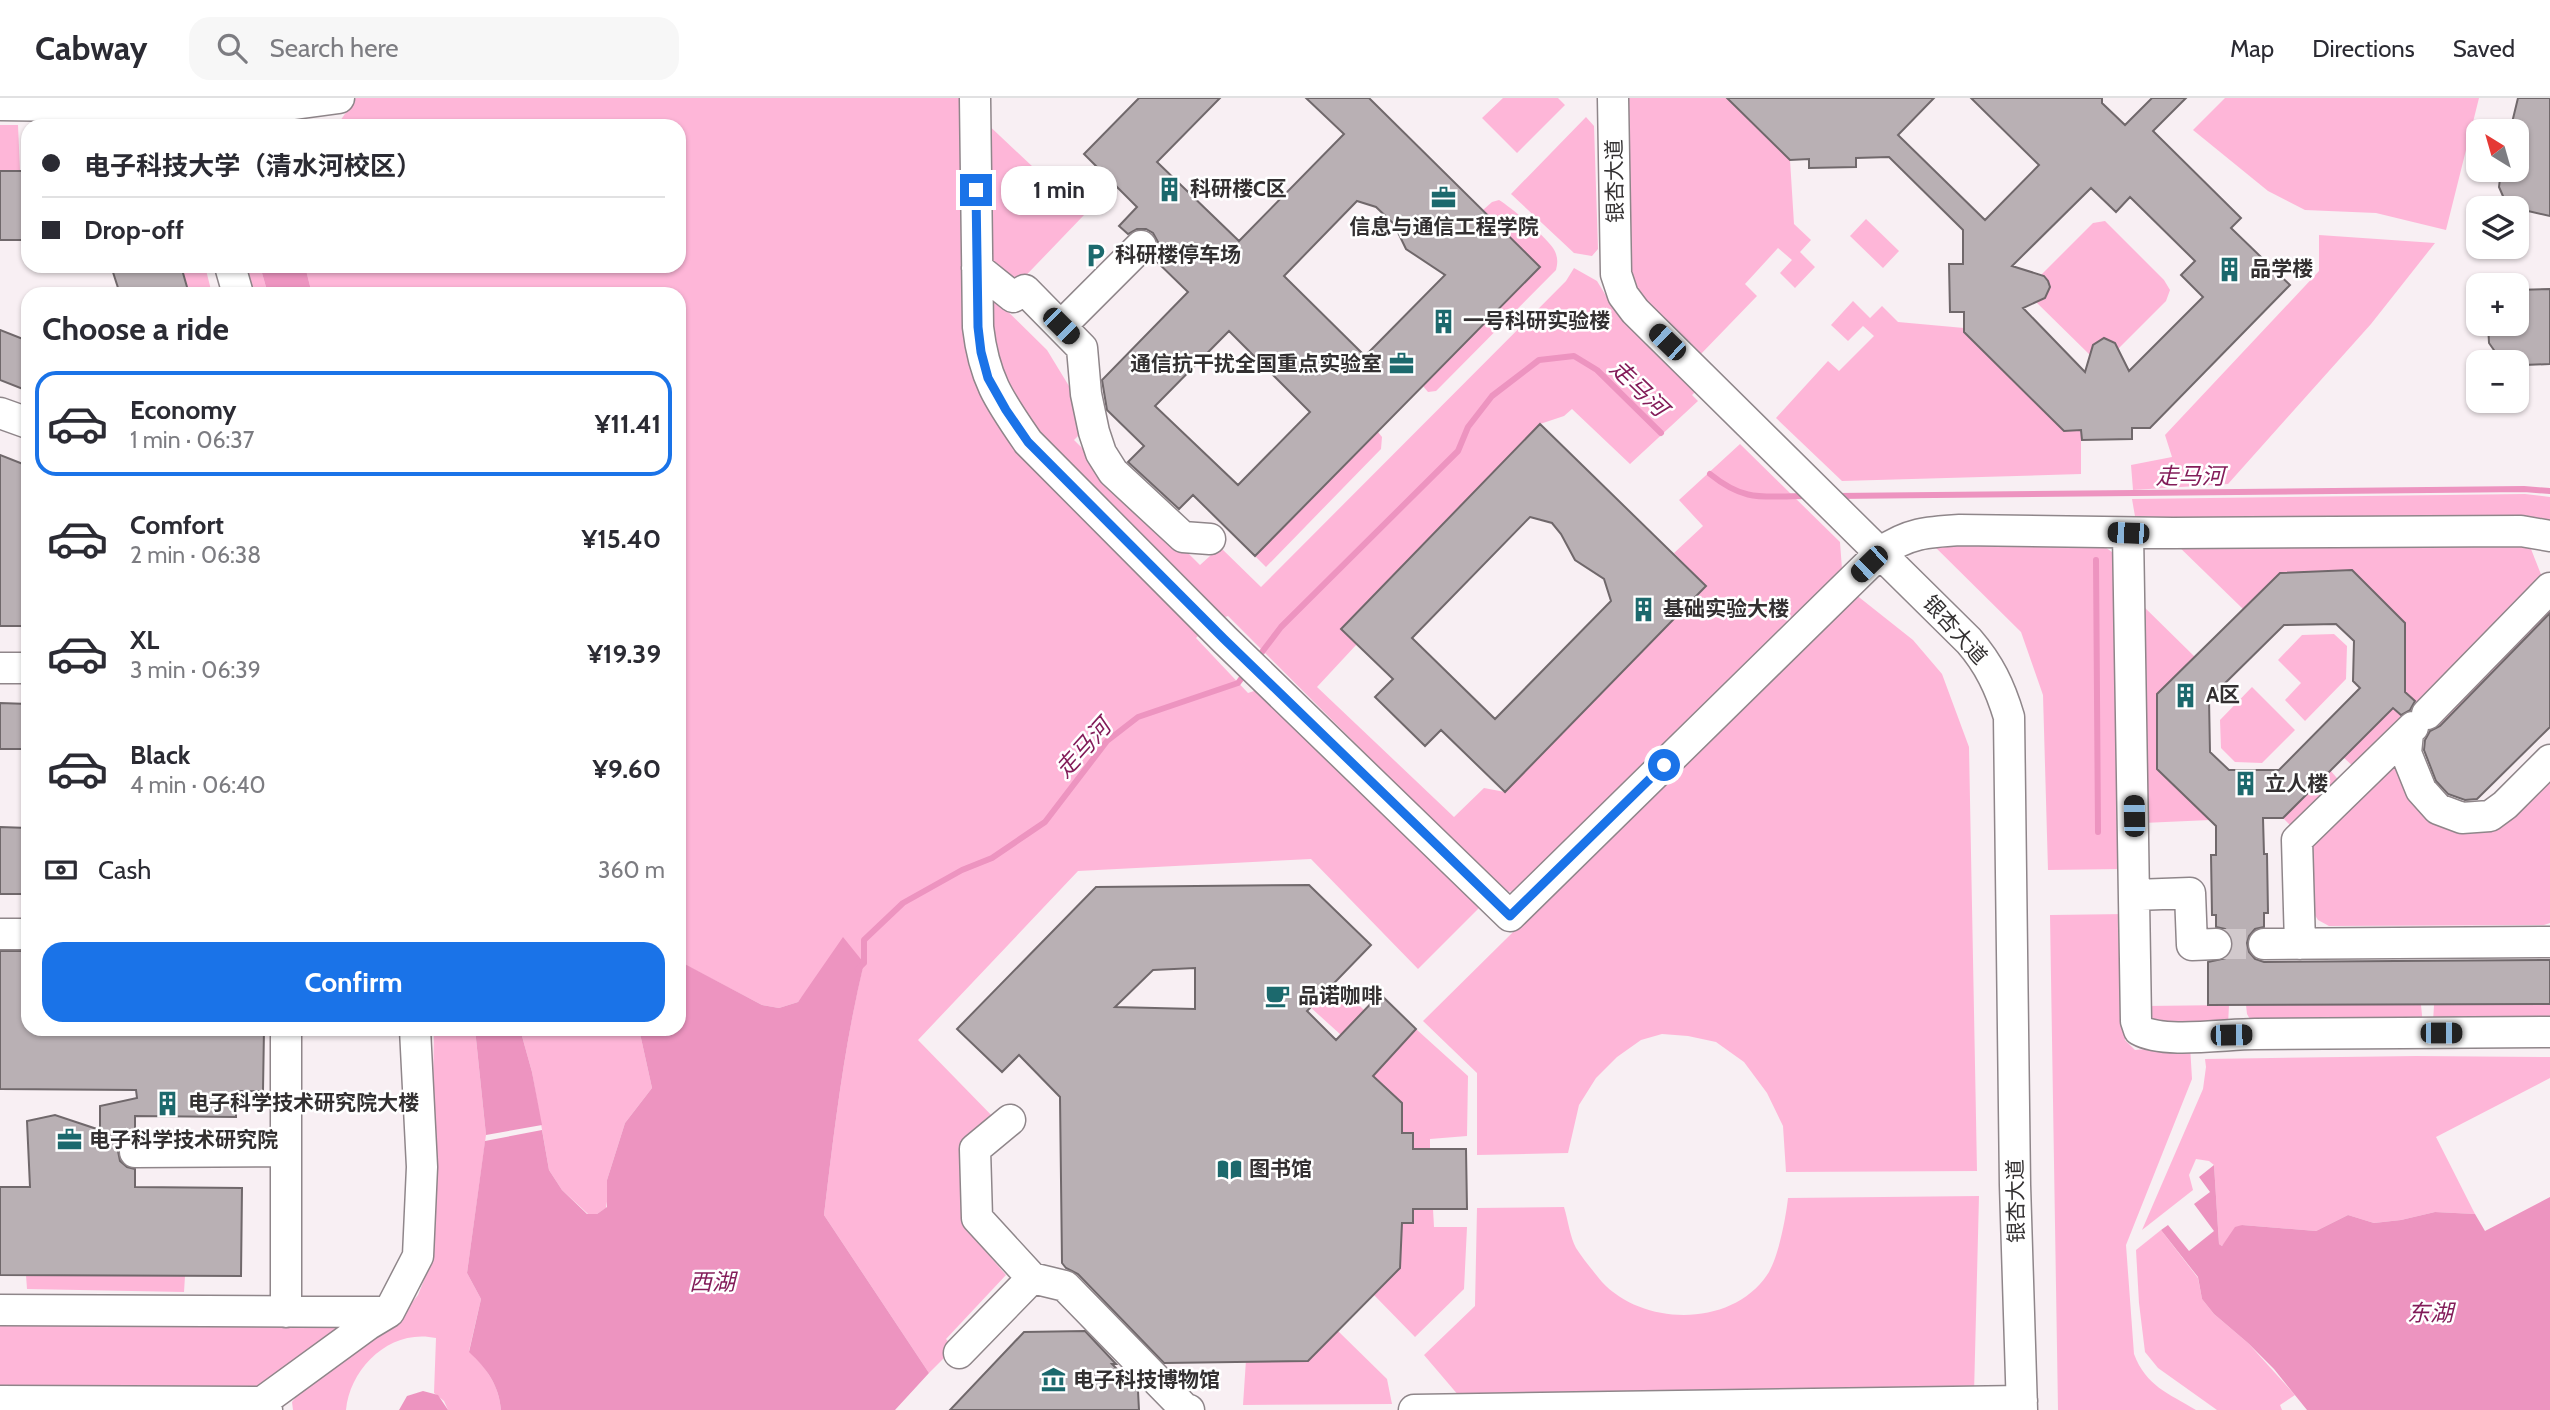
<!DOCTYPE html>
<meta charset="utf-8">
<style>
body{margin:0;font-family:Cabin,"Noto Sans SC",sans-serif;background:#f7f7f7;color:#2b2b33;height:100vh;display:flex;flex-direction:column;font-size:26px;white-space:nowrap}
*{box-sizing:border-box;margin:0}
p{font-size:23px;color:#7c7c81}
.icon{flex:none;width:38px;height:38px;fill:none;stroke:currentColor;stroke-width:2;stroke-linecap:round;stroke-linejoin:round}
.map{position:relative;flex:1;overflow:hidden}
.panel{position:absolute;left:21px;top:189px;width:665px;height:749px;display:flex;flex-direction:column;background:#fff;border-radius:21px;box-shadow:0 2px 5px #0004}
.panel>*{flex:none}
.guide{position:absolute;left:21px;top:21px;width:665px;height:154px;border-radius:21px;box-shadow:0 2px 5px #0004;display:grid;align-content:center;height:154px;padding:0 21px;background:#fff}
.needle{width:46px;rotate:323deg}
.controls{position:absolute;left:2466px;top:21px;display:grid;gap:14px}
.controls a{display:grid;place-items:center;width:63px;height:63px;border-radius:14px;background:#fff;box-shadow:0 2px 5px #0004;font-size:35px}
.end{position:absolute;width:32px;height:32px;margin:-16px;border:9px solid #1a73e8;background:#fff;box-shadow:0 0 0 4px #fff}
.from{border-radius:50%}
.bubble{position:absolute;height:49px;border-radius:21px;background:#fff;box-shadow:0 2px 5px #0004;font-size:23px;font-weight:700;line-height:49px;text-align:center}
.car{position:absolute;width:21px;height:42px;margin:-21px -10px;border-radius:9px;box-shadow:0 0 5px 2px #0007;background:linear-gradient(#222 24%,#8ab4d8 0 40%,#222 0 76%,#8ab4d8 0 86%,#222 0)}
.guide b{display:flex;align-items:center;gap:24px;height:66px;font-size:26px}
.guide b+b{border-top:2px solid #e1e1e2}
.guide i{width:18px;height:18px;background:#2b2b33}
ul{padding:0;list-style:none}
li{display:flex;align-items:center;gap:21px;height:105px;margin:0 14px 10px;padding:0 7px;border:4px solid transparent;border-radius:21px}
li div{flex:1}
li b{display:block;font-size:26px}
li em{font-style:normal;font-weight:700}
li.on{border-color:#1a73e8}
li>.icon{width:63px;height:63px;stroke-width:1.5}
h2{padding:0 21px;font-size:32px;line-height:84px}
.pay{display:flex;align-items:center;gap:18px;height:77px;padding:0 21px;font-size:26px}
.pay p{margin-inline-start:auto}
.button{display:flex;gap:14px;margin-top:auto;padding:14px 21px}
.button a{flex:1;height:80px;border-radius:21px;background:#1a73e8;color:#fff;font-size:28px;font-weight:700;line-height:80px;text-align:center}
header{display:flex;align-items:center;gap:42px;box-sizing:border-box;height:98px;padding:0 35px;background:#fff;border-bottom:2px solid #e1e1e2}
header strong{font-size:33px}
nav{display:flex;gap:38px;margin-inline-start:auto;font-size:24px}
.search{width:490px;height:63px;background:#f7f7f7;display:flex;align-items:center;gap:18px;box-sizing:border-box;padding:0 24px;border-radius:21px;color:#7c7c81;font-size:26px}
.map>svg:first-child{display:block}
</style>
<header>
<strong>Cabway</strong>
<div class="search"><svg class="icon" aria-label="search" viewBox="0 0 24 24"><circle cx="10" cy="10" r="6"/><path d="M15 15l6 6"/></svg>Search here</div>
<nav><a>Map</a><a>Directions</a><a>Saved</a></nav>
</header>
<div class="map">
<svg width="2550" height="1312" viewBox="0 0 2550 1312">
<rect width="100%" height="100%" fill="#f8eff3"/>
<path fill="#feb6d8" d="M356 0H968L973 260 1200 536 1196 540 1248 595 1257 592 1480 809 1418 871 1311 761 1078 773 918 942 997 1023 964 1050 963 1127 1006 1177 946 1241 954 1250 929 1275 824 1117C834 1033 844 948 864 864L819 877 798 904 779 910 762 907 680 864 679 196H312L305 168H679V28H321L340 23Z
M1503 0H1558L1565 7 1517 55 1482 20Z
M1624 0H1727L1790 62 1794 126 1811 142 1800 154 1815 169 1795 190 1780 175 1792 162 1778 150 1745 186 1757 198 1699 258 1640 201 1629 176Z
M2225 0H2479L2446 132 2376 115 2305 112 2268 93 2193 32Z
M1586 19 1594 28 1598 151 1592 158 1574 155 1511 96Z
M982 21 1084 117 1013 191 984 173Z
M0 27H18L20 73H0Z
M1499 102C1512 110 1545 138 1553 150 1558 158 1558 164 1556 172L1443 286 1436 293 1428 294 1423 288 1540 169 1483 112 1492 104Z
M1866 121 1899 153 1883 170 1850 138Z
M2105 123 2164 182 2170 192 2166 203 2118 251 2115 245 2104 240 2093 247 2091 258 2035 203 2045 200 2050 189 2048 183 2041 177 2093 125Z
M2319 137 2435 145 2371 226 2228 386 2133 392 2131 367 2172 359 2165 337 2319 173Z
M181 168H205L212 196H189Z
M246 168H260L268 196H254Z
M1574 170 1597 183 1611 206 1697 292 1692 297 1698 303 1630 366 1572 311 1564 318 1540 326 1341 530 1357 546 1317 589 1454 719 1484 690 1505 694 1706 488 1674 455 1703 428 1679 402 1740 346 1840 444 1842 471 1519 793 1504 794 1228 518 1222 520 1037 341 997 278 989 195 1047 252 1072 293 1087 329 1074 342 1200 467 1220 449 1261 489 1566 183Z
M1853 203 1870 220 1882 208 1898 224 1964 230V235L2064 332H2081V376L1842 383 1776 320 1828 263 1839 273 1874 238 1863 228 1848 243 1831 227Z
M1378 334 1382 339 1381 351 1266 469 1255 458Z
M2525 396 2550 399V431L2136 424 2132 401Z
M1927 441 2098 444 2112 454 2120 469 2121 771 2048 772 2043 597 2021 534Z
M2173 443 2529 446 2542 479 2419 608 2405 594V525L2352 472 2280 475 2243 511Z
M1855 496 1913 542 1942 576 1969 649 1977 1073 1786 1074 1783 1028 1767 995 1744 964 1716 944 1688 938 1662 936 1641 942 1617 959 1596 980 1579 1007 1568 1055 1477 1057V975L1423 923Z
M2550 502V515L2439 628 2433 622Z
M2138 503 2195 559 2157 596V670L2210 722 2143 725Z
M2334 536 2347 548 2346 581 2305 623 2285 602 2301 585 2278 562 2302 537Z
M2252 589 2295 632 2262 665 2235 664 2221 650 2220 622Z
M2393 610 2407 622 2356 671 2343 659Z
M2394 667 2414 704 2458 730 2550 673V825L2544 827 2329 828 2318 822 2309 808V751Z
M2330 672 2342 686 2296 733 2283 720Z
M2127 816 2125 942 2135 952 2190 947 2192 981 2126 1147 2134 1256C2146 1288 2168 1295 2196 1312H2058L2050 817Z
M1346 895 1364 912 1341 937 1309 908Z
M2550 906V924H2433L2434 907Z
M2229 907 2228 927 2152 924 2145 908Z
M2246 907H2421L2423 927 2251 923 2247 916Z
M434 931H475L486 1037 467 1175 481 1201 469 1253C487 1271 499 1287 501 1312H448L444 1303 434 1295 436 1240C391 1230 350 1269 346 1312H293L292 1304 312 1279 401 1218 418 1197 430 1167Z
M520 931H639L652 990 625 1025 607 1082 608 1097 606 1110 597 1116H588L562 1092 549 1072 532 974Z
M1416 931 1468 978 1467 1038 1430 1041V1051H1413L1402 1035 1401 1005 1373 978Z
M2416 958 2550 959V980L2436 1039 2475 1116 2435 1114 2401 1122 2374 1125 2348 1117 2316 1133 2242 1127 2222 1148 2219 1146 2214 1067 2209 1063 2196 1061 2189 1077 2193 1092 2142 1132 2203 991 2206 969 2205 961Z
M1979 1098 1974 1296 1465 1305 1424 1257 1475 1208 1477 1110 1564 1109C1568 1122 1570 1139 1576 1150 1583 1161 1594 1174 1602 1184 1644 1229 1732 1229 1767 1177 1778 1162 1786 1119 1788 1100Z
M1413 1111H1433L1434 1129H1467L1464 1191 1415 1239 1374 1197 1400 1170 1402 1125H1413Z
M2161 1132 2198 1180 2202 1201 2214 1216 2248 1245 2295 1297 2280 1307 2282 1312H2217L2158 1270 2145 1254 2139 1205 2136 1152Z
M26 1177 185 1178 184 1194 27 1191Z
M0 1222 345 1225 265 1286 252 1291 0 1292Z
M1338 1233 1387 1281 1392 1306 1243 1307 1246 1262 1308 1263Z"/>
<path fill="#ed94c0" d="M260 168H305L312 196H268Z
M843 839 864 865C844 948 834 1033 824 1117L929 1275 895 1312H501C499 1287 487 1271 469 1254L481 1201 467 1175 485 1043 542 1032 549 1072 562 1092 587 1116H597L607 1109V1082L625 1025 652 990 639 931H679V849L681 864 762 907 779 910 798 904Z
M475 931H520L532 974 542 1027 486 1037Z
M2214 1067 2219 1146 2222 1148 2235 1129 2242 1127 2316 1133 2348 1117 2374 1125 2401 1122 2435 1114 2475 1116 2485 1133 2550 1099V1312H2307L2274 1271 2248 1245 2214 1216 2202 1201 2198 1179 2161 1132 2168 1127 2189 1153 2214 1133 2194 1106 2210 1094 2199 1079Z
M423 1293 438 1297 448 1312H399L407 1298Z"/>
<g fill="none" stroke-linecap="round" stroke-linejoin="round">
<path stroke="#ed94c0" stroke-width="6" d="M1710 376C1746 405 1763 398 1807 398
M1835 398 2524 391 2550 393
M2096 462 2098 734
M1256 562 1281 529 1458 353 1468 329 1492 298 1539 262 1574 258 1597 272 1661 335
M858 871 864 865V842L903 805 962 772 992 760 1045 724 1107 643 1138 619 1238 585 1247 573"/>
</g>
<path fill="#b9b0b4" stroke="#70686b" stroke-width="2" fill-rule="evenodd" d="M1139 0H1220L1157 64 1239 143 1344 36 1306 0H1369L1540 169 1255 458 1193 397 1179 411 1128 364 1144 348 1107 312 1102 282 1188 194 1153 160 1158 153V144L1153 135 1146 131H1137L1128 136 1119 128 1137 109 1084 56ZM1357 103 1376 109 1394 126 1406 151 1445 177 1365 258 1284 178ZM1229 233 1310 314 1238 387 1155 308Z
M1727 0H1934L1898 37 1985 122 2039 67 1971 0H2102V5L2125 27 2152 0H2186L2153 33 2241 120 2231 130 2290 187 2150 330H2132V341L2082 342 2081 332 2064 333 1964 234V214H1950L1949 166H1963V132L1889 59 1856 60V69L1809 70V61L1790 62ZM2091 90 2116 114 2130 99 2195 163 2181 177 2203 199 2129 273 2115 245 2104 240 2093 247 2085 274 2023 210 2045 200 2050 189 2048 183 2044 178 2012 168Z
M2518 0H2550V118L2515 110 2506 105 2499 89 2501 72H2516V33H2510Z
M0 73H28V142H0Z
M111 168H181L189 196H120Z
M2550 191V266L2524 267 2496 255 2489 245 2488 226H2516V192Z
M0 232 28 243V293L0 282Z
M1540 326 1706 488 1505 694 1441 632 1425 648 1375 599 1393 581 1341 531ZM1530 419 1552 425 1561 436 1575 462 1604 481 1611 503 1495 621 1412 540Z
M0 357 28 368V528H0Z
M2352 472 2405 525V594L2415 603 2410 612 2401 617 2393 610 2283 720H2263L2264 756H2267L2268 815H2264V829L2255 831 2249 838 2247 845 2249 854 2255 861 2264 864 2550 862V906L2208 907V864L2226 860 2232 853 2233 846 2230 836 2225 831 2216 829V817H2212L2211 757H2216V728L2157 671V596L2280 475ZM2336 526 2354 543 2353 583 2360 590 2279 672H2229L2210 654 2209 601 2284 527Z
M2550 515V629L2477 701 2465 702 2448 696 2436 683 2424 652 2425 642 2430 633 2440 628Z
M0 605 28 606V651H0Z
M0 729 28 730V796H0Z
M1309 787 1371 847 1307 913 1336 942 1380 896 1416 931 1373 978 1402 1005V1035H1413V1051H1466L1467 1111H1413V1125H1402L1400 1170 1308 1263 1164 1265 1078 1176 1066 1170 1062 1165 1060 999 1019 957 1002 974 957 931 1096 789ZM1195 870V911L1115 909 1153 872Z
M0 853H28V931H264L263 993H236V1019L135 1018V1036L126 1039 120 1046 118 1053 120 1063 127 1069 135 1071V1089L242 1090 241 1178 0 1177V1089H30L27 1023 55 1017 100 1032V1008L137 1000 136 992 0 991Z
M1085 1233 1116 1266H1112L1138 1293 1139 1312H950L1024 1234Z"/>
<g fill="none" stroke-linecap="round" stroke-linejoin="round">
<path stroke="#d1c9cc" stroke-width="30" stroke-dasharray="30 15" stroke-linecap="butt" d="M2216 846H2264"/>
<defs>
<path id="minor" d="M975 0 978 229C984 281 999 302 1028 344L1224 541 1510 818 1881 454C1909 435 1927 434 1960 432L2173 435 2521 433 2550 438
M1613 0 1616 176 1623 197 1635 213 1969 543C1989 566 2000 589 2009 619L2015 1087 2022 1312
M0 7 209 10 287 7 339 0
M230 168 238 196
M977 170 1013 199 1025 192 1082 250 1086 296 1094 334 1101 355 1113 374 1183 439 1210 441
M1061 228 1141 148
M0 315 28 325
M2128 435 2136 923 2139 932C2164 946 2225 936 2255 936 2353 935 2452 935 2550 934
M0 570H28
M2427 616 2550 490
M2408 635 2406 655 2421 692 2438 711 2462 720 2490 718 2505 707 2550 662
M2135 797 2190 795 2192 847 2216 846
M0 836H28
M2264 846 2550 844
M2300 846 2297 742 2413 629
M1010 1022 975 1051 977 1120 1032 1180 1065 1188 1186 1312H1189
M135 1054 285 1053
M0 1212 388 1214
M286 1214V931
M959 1255 1032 1180
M0 1303 262 1304 267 1312
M262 1304 369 1226 389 1214 418 1158 422 1069 415 931
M1414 1312 2022 1303"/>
</defs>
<use href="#minor" stroke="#8f868a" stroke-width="33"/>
<use href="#minor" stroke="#fff" stroke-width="30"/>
</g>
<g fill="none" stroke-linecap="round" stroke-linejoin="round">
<path stroke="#1a73e8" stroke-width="9" d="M976 92 978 229 981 254 988 280 1006 312 1028 344 1224 541 1510 818 1664 667"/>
</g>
<defs>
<symbol id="building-bare" viewBox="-9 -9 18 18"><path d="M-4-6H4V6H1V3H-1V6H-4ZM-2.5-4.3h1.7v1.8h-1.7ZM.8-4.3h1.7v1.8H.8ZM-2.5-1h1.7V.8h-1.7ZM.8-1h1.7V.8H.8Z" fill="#1c696d" stroke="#fff" stroke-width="2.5" paint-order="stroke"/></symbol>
<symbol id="office-bare" viewBox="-9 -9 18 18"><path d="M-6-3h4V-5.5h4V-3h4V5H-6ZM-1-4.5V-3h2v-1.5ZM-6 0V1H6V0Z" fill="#1c696d" stroke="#fff" stroke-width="2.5" paint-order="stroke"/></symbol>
<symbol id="parking-bare" viewBox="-9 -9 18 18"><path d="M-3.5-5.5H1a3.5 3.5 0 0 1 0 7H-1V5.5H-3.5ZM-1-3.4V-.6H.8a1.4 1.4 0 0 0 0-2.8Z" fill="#1c696d" stroke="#fff" stroke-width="2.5" paint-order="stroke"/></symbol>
<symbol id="cafe-bare" viewBox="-9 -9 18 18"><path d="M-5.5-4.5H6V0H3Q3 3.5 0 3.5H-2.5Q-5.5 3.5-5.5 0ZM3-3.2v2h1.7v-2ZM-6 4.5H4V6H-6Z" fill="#1c696d" stroke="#fff" stroke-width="2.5" paint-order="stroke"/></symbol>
<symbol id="library-bare" viewBox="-9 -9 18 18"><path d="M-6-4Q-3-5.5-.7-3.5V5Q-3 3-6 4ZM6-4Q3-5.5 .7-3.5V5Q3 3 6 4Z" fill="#1c696d" stroke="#fff" stroke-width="2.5" paint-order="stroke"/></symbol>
<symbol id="museum-bare" viewBox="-9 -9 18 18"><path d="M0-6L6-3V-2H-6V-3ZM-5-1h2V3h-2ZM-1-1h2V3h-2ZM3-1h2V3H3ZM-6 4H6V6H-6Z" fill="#1c696d" stroke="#fff" stroke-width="2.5" paint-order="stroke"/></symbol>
</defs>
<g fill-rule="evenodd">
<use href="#building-bare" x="1152" y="74" width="35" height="35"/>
<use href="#office-bare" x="1426" y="82" width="35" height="35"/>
<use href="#parking-bare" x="1078" y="140" width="35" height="35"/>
<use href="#building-bare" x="2212" y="154" width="35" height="35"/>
<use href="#building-bare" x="1426" y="206" width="35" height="35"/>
<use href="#office-bare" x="1384" y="248" width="35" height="35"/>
<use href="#building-bare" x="1626" y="494" width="35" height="35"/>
<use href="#building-bare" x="2168" y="580" width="35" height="35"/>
<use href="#building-bare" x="2228" y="668" width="35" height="35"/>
<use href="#cafe-bare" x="1260" y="880" width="35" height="35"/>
<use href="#building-bare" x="150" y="988" width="35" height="35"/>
<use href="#office-bare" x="52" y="1024" width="35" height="35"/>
<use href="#library-bare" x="1212" y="1054" width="35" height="35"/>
<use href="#museum-bare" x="1036" y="1264" width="35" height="35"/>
</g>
<g text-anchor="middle" stroke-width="5" stroke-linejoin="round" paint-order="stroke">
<g font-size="21" fill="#333031" stroke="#fff">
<text transform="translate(1615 83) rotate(-91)" y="7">银杏大道</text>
<text transform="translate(1955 532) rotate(48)" y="7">银杏大道</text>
<text transform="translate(2016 1103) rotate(-91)" y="7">银杏大道</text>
</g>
<g font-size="21" font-weight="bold" fill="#333031" stroke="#fff" text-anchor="start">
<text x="1190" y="98">科研楼C区</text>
<text x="1444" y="136" text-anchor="middle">信息与通信工程学院</text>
<text x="1115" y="164">科研楼停车场</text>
<text x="2250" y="178">品学楼</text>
<text x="1463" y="230">一号科研实验楼</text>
<text x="1382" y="273" text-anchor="end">通信抗干扰全国重点实验室</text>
<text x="1663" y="518">基础实验大楼</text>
<text x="2206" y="604">A区</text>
<text x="2265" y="693">立人楼</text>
<text x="1298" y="905">品诺咖啡</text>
<text x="188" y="1012">电子科学技术研究院大楼</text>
<text x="89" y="1049">电子科学技术研究院</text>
<text x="1249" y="1078">图书馆</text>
<text x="1073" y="1289">电子科技博物馆</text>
</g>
<g font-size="23" font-style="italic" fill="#831c59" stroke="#fff">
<text transform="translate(1639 290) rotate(44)" y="8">走马河</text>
<text x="2190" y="386">走马河</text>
<text transform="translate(1083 650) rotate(-48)" y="8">走马河</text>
<text x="712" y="1192">西湖</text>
<text x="2430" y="1223">东湖</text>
</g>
</g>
</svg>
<div class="controls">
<a><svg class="needle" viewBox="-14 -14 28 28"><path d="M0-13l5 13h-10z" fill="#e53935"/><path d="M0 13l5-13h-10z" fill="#7c7c81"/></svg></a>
<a><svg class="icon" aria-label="layers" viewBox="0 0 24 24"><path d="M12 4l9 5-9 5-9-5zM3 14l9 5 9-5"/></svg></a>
<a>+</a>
<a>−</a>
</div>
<i class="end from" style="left:1664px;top:667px"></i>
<i class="end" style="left:976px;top:92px"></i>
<div class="bubble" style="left:1001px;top:68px;width:116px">1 min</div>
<i class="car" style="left:1061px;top:228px;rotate:135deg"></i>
<i class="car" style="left:1667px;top:244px;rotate:314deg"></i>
<i class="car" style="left:2128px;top:435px;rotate:272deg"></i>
<i class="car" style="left:1869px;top:466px;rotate:226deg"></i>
<i class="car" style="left:2134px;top:718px;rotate:359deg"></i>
<i class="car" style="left:2441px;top:935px;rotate:90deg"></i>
<i class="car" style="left:2231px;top:937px;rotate:89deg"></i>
<div class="guide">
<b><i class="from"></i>电子科技大学（清水河校区）</b>
<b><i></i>Drop-off</b>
</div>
<section class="panel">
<h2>Choose a ride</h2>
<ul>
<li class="on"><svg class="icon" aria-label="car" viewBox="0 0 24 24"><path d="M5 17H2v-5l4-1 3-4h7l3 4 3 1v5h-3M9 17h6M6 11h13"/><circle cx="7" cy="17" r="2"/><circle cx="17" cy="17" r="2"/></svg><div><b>Economy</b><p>1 min · 06:37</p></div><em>¥11.41</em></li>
<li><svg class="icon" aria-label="car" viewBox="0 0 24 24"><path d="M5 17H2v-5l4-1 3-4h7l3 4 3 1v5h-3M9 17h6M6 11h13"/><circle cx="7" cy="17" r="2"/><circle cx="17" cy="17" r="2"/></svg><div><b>Comfort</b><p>2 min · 06:38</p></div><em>¥15.40</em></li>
<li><svg class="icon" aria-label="car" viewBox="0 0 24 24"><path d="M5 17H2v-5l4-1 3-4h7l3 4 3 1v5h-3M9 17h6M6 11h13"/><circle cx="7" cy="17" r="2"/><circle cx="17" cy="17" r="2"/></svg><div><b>XL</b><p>3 min · 06:39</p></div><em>¥19.39</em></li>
<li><svg class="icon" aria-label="car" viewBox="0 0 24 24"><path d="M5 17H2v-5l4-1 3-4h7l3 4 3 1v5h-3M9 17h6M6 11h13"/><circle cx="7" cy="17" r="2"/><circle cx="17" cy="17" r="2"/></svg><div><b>Black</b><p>4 min · 06:40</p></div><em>¥9.60</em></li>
</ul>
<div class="pay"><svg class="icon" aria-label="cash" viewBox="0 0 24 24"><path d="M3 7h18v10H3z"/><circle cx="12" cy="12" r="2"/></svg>Cash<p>360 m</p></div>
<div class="button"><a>Confirm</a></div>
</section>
</div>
